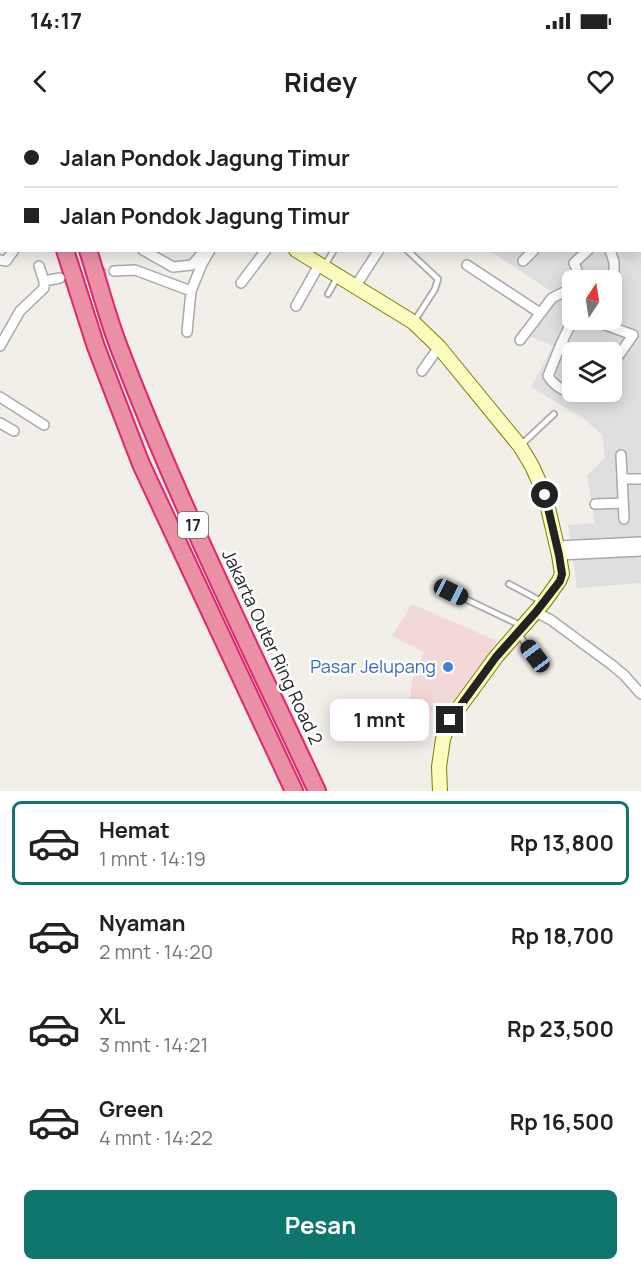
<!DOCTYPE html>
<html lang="id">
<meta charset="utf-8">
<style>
body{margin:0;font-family:Manrope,sans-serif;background:#f6f6f6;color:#222;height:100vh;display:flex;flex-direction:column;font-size:22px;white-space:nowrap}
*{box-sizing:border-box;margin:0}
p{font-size:20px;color:#767676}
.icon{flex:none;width:33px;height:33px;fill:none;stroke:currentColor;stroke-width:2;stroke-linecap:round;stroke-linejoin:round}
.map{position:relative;height:671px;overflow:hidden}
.panel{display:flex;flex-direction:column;background:#fff;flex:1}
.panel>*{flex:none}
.guide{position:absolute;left:0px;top:0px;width:642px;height:132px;box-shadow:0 3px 15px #0003;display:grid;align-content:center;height:132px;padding:0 24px;background:#fff}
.needle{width:39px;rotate:12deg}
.buttons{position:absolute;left:562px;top:150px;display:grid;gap:12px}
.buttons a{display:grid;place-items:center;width:60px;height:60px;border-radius:9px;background:#fff;box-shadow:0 3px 15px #0003;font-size:30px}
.end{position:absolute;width:27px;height:27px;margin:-14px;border:8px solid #222;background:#fff;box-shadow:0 0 0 3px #fff}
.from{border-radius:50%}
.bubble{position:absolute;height:42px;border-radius:9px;background:#fff;box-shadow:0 3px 15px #0003;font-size:20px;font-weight:700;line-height:42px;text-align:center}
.car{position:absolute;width:18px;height:36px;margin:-18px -9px;border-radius:8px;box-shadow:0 0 4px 2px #0007;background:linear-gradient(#222 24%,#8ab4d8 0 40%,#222 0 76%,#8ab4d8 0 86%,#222 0)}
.guide b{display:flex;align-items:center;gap:21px;height:57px;font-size:22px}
.guide b+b{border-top:2px solid #e0e0e0}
.guide i{width:15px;height:15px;background:#222}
ul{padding:10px 0 0;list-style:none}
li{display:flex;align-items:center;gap:18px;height:84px;margin:0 12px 9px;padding:0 12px;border:3px solid transparent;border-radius:9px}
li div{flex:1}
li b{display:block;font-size:22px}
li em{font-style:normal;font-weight:700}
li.on{border-color:#0f766e}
li>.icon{width:54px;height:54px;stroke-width:1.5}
.button{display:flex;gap:12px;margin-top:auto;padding:12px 24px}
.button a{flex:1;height:69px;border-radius:9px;background:#0f766e;color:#fff;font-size:24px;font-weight:700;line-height:69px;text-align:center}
.status{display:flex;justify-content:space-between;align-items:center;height:42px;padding:0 30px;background:#fff;direction:ltr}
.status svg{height:16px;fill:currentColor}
header{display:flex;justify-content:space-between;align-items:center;height:78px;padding:0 24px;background:#fff;font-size:27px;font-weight:700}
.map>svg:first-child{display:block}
</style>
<div class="status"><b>14:17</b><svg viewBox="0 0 49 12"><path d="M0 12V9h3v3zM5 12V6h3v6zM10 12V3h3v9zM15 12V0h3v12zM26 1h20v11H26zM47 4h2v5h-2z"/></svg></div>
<header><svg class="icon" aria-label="back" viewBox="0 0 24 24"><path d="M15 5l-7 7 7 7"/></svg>Ridey<svg class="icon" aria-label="heart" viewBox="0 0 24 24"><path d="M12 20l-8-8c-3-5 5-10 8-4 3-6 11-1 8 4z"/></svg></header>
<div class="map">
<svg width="641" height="671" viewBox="0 0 641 671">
<rect width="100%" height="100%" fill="#f2efe9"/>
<path fill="#e0dfdf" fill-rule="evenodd" d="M540 0H641V463L577 468 568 405 595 403 587 355 605 338 602 315 584 299 531 267 553 226 529 216 558 176 490 131 640 130V2L538 1ZM573 160H612V200H573ZM573 232H612V272H573Z"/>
<path fill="#f3d8d8" d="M412 484 497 521 451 587 446 599 411 580V563L424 532 392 516Z"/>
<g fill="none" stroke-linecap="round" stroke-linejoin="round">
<path stroke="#c8c6c1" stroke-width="9" stroke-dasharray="9 4.5" stroke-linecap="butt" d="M71 157 114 151"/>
<defs>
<path id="lane" d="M160 2 161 0
M407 130 438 159 435 169 415 200
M325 145 334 130
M328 174 337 158
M522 324 554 294
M509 464 541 481
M451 472 520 505
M519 515 535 536"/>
<path id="street" d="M310 0 313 2
M435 0 437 2
M545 0 546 2
M591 0 593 2
M137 2 138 0
M472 2 474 0
M640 51H641
M0 92 2 94
M640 107 641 108
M143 130 173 147 192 145 205 130
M610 130 614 142V151L615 208
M0 140 6 141 14 130
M523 141 534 130
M467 145 540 193
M114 151 135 150 191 171
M576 160C579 154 577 149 574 143L588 130
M44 161 60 158
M241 163 266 130
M355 167 379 130
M572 182H573
M296 186 319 145
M573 199 561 224 548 256C556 269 578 280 592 272
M592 200 633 215
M187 212 191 171 202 144 210 130
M520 220 552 178 568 170 573 165
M561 224 577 232
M0 226 20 191 44 168V161L39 146
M612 245 633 215
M422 251 439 227
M0 277 44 305
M0 303 14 311
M621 335 624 399
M622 359H641
M595 384 623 383
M557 426 641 422
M559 435 641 431
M536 492 551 500 612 545 624 555 641 574"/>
<path id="secondary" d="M117 0 119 2
M331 2 332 0
M296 130 413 202 439 227 520 326 532 346 545 375 559 435 562 454 559 461 544 482 496 537 450 600 443 619 439 647 440 671"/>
<path id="highway" d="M21 0 22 2
M46 0V2
M65 130 96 227 141 344 294 671
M88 130C98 161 106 192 117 222 175 375 248 523 317 671"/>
</defs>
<use href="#lane" stroke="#a9a9a9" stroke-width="8"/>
<use href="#street" stroke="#a9a9a9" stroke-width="12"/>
<use href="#secondary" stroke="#788002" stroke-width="16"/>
<use href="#highway" stroke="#e1256e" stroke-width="20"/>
<use href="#lane" stroke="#fff" stroke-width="4.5"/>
<use href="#street" stroke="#fff" stroke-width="9"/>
<use href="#secondary" stroke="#fbfcbd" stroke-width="14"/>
<use href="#highway" stroke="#ea90a5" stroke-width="16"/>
</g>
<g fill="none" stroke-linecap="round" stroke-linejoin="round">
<path stroke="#222" stroke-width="8" d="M450 600 496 537 536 492 560 461 562 454 559 435 545 375"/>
</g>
<circle fill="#3f7fe0" stroke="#fff" stroke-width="2" cx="448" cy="547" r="6"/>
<g text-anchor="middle" stroke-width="5" stroke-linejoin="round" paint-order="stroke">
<rect fill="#fff" stroke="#646464" stroke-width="1.5" x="178" y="392" width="30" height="26" rx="4.5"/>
<g font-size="16" font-weight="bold" fill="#222">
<text x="193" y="411">17</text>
</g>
<g font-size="18" fill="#222" stroke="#fff">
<text transform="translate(272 527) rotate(65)" y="6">Jakarta Outer Ring Road 2</text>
</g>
<g font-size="18" fill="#366cbe" stroke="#fff" text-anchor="end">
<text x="436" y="553">Pasar Jelupang</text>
</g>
</g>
</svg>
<div class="buttons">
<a><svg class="needle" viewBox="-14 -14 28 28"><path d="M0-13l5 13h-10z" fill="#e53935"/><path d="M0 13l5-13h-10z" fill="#767676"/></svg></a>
<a><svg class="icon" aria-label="layers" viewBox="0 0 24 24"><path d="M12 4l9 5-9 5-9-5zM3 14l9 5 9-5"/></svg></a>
</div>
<i class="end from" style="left:545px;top:375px"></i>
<i class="end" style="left:450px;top:600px"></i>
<div class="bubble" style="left:330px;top:579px;width:99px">1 mnt</div>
<i class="car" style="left:451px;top:472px;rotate:116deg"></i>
<i class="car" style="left:535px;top:536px;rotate:323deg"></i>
<div class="guide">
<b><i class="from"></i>Jalan Pondok Jagung Timur</b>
<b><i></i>Jalan Pondok Jagung Timur</b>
</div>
</div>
<section class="panel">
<ul>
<li class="on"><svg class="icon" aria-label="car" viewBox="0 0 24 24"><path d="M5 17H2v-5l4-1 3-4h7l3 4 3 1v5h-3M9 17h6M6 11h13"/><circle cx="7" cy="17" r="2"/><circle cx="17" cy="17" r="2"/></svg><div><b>Hemat</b><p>1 mnt · 14:19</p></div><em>Rp 13,800</em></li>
<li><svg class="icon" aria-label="car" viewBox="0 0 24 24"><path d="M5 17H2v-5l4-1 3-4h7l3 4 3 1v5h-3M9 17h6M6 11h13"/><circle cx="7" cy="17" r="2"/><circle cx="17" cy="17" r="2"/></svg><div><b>Nyaman</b><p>2 mnt · 14:20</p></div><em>Rp 18,700</em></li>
<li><svg class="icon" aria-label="car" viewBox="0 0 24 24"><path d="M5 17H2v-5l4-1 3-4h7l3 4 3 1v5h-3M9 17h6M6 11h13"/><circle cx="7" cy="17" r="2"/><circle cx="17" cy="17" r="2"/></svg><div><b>XL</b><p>3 mnt · 14:21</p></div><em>Rp 23,500</em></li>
<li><svg class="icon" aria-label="car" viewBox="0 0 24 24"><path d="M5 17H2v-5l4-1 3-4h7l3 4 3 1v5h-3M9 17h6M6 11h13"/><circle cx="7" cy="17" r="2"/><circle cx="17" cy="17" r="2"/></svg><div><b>Green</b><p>4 mnt · 14:22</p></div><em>Rp 16,500</em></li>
</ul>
<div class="button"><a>Pesan</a></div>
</section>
